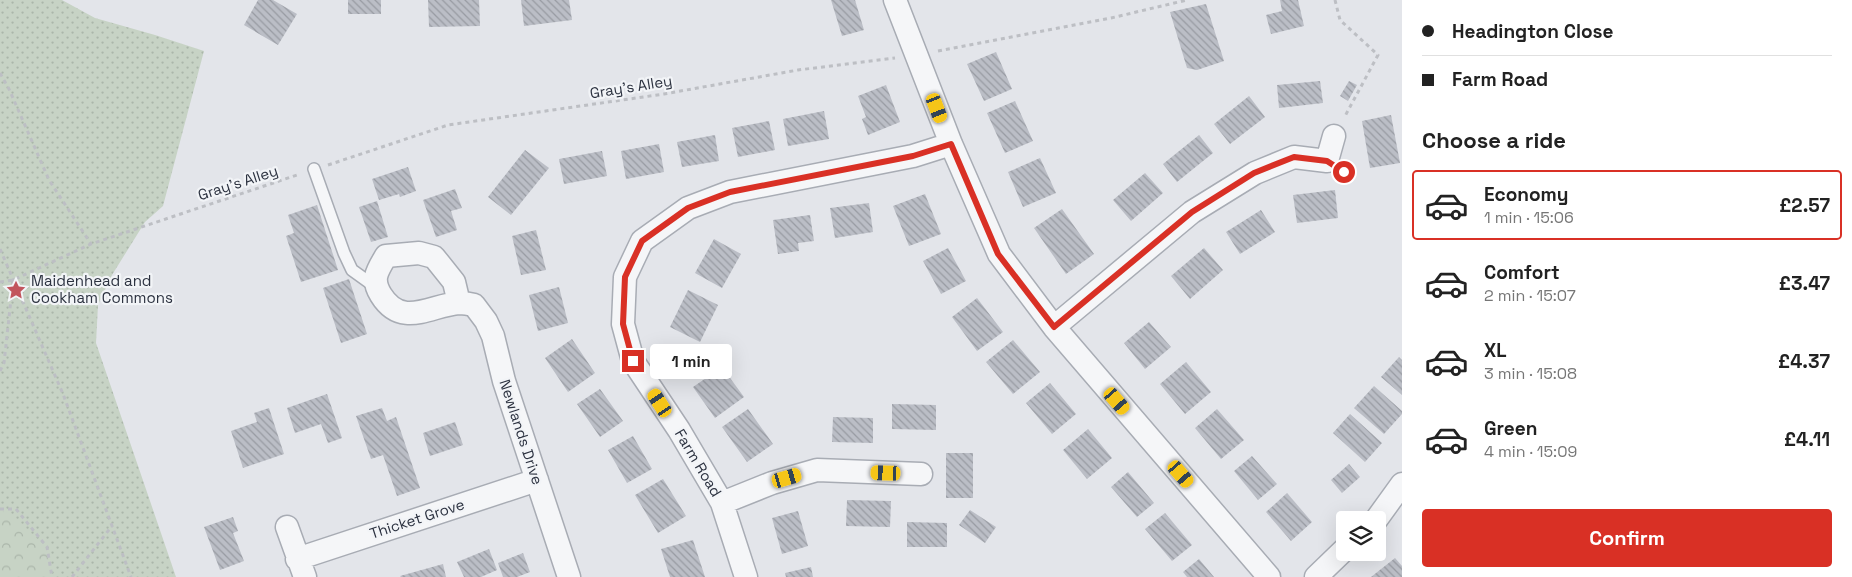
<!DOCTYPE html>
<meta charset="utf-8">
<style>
body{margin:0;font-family:"Space Grotesk",sans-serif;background:#f2f2f2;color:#222;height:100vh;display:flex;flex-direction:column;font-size:19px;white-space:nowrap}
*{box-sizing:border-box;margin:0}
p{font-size:16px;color:#767676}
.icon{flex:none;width:28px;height:28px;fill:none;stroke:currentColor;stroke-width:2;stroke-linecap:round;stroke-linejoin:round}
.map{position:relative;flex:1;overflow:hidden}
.details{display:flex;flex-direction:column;background:#fff;width:450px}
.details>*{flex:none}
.top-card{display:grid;align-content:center;height:110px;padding:0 20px;background:#fff}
.tools{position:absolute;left:1336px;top:511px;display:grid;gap:10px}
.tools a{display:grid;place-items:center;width:50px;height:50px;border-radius:5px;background:#fff;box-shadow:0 5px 20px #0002;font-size:25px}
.end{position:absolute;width:22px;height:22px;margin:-11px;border:6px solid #d93025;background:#fff;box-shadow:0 0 0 2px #fff}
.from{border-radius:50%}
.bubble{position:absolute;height:35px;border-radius:5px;background:#fff;box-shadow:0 5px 20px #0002;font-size:16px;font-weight:800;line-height:35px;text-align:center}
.car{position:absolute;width:15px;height:30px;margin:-15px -8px;border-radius:6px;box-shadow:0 0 4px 1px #0007;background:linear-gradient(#f5c518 24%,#345 0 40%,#f5c518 0 76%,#345 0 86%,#f5c518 0)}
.top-card b{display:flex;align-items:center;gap:18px;height:48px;font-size:19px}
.top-card b+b{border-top:1px solid #e0e0e0}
.top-card i{width:12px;height:12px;background:#222}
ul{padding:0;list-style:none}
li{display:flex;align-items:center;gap:15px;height:70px;margin:0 10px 8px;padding:0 10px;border:2px solid transparent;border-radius:5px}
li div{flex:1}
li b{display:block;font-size:19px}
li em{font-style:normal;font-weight:800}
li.active{border-color:#d93025}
li>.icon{width:45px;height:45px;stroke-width:1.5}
h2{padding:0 20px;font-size:22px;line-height:60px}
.action{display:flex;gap:10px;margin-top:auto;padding:10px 20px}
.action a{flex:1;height:58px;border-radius:5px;background:#d93025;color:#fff;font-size:20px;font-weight:800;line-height:58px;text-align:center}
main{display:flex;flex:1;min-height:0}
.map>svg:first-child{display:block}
</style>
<main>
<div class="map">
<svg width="1402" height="577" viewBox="0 0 1402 577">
<defs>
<pattern id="grass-dots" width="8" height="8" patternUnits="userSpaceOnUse" patternTransform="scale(1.25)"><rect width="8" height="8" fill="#c7d3c5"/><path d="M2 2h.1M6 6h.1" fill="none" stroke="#abb6aa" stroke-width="1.8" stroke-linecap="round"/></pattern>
<pattern id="forest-crowns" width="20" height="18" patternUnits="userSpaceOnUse" patternTransform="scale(1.25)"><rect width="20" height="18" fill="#c7d3c5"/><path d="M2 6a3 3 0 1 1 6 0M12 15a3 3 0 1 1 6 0" fill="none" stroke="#abb6aa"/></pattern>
<pattern id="building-back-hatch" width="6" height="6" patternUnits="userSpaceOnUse" patternTransform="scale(1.25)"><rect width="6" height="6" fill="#bbbec6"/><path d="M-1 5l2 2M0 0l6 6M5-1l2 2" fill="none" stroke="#989ba2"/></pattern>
</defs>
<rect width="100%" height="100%" fill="#e3e5ea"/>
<path fill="url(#grass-dots)" d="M0 0H62L95 18 155 35 204 51 163 206 145 222 112 275 98 305 96 343 176 577H0Z"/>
<path fill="url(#forest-crowns)" d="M0 509 47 547 52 577H0Z"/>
<path fill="url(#building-back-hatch)" d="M258 0H273L297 14 278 45 244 25Z
M348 0H381V14H348Z
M428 0H479L480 26 429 27Z
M521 0H569L572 20 524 26Z
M831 0H855L864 30 842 36Z
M1280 0H1298L1304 26 1271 34 1266 15 1282 11Z
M1206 4 1224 61 1197 70 1187 68 1170 12Z
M996 52 1012 89 984 101 967 64Z
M1320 81 1323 103 1279 108 1277 85Z
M1349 81 1357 85 1348 101 1340 96Z
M886 85 900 122 868 135 862 119 866 117 858 96Z
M1249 96 1265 117 1230 144 1214 124Z
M1015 101 1033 141 1005 153 987 113Z
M824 111 829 139 788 146 783 119Z
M1391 115 1400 163 1370 168 1362 121Z
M769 121 775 150 738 157 732 128Z
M715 135 719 161 682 167 677 142Z
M1199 135 1213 153 1177 182 1163 164Z
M659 144 664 172 626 179 621 151Z
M525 150 549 168 511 215 488 197Z
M602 151 607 176 564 184 559 159Z
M1040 158 1056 193 1023 207 1008 172Z
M408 167 416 191 400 197 399 194 379 200 372 179Z
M1145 173 1163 193 1131 221 1113 200Z
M455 189 462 208 451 211 457 230 436 237 423 200Z
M1335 190 1338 218 1297 223 1293 195Z
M925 194 941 234 909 246 893 206Z
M377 201 388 237 371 242 359 207Z
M869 203 873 232 835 238 830 208Z
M317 205 338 270 301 282 286 236 294 233 288 215Z
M1062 209 1094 254 1066 274 1034 228Z
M1261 210 1275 232 1240 254 1226 232Z
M810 215 814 241 798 243 799 251 778 254 773 220Z
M536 230 546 270 521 275 512 236Z
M714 239 741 254 722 288 695 273Z
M948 248 966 281 941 294 923 261Z
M1204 248 1223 270 1190 299 1171 276Z
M349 279 367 334 341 343 323 288Z
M559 287 568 323 538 331 529 295Z
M688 290 718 305 700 342 670 327Z
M977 298 1003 332 977 351 952 317Z
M1149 322 1171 347 1145 369 1124 343Z
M572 339 595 373 568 392 545 358Z
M1013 340 1040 372 1013 394 986 362Z
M1399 357 1402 360V395L1381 377Z
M1186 362 1211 392 1185 414 1160 384Z
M722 367 744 397 715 418 693 387Z
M1050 383 1076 414 1052 434 1026 403Z
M1374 386 1402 411V414L1384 434 1354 408Z
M600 389 623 421 600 437 577 404Z
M327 394 342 438 328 443 321 424 295 433 287 408Z
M892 404 936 405V430L892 429Z
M269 408 284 454 243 468 231 431 257 422 254 413Z
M382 408 387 421 396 417 420 488 397 496 383 455 371 459 356 416Z
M748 409 773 444 747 462 722 427Z
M1217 409 1244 440 1221 459 1195 428Z
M1350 414 1382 443 1365 462 1333 433Z
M833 417 873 418V443L832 442Z
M455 422 463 445 430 456 423 433Z
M1088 429 1112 458 1087 479 1063 450Z
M633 436 652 469 627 483 608 450Z
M946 453H973V498H946Z
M1252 456 1277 484 1258 500 1234 471Z
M1349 464 1360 477 1342 493 1331 480Z
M1128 472 1154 503 1137 517 1111 487Z
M663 479 686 516 658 533 635 495Z
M1287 493 1312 522 1291 541 1266 512Z
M847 500 891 501 890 527 846 526Z
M970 510 996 527 985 543 959 525Z
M798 511 808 546 782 554 772 518Z
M1165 513 1192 545 1172 561 1145 529Z
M233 517 238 531 233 533 244 561 220 570 204 527Z
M907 522 947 523V547H907Z
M693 540 705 577H670L661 549Z
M489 549 497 570 481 577H464L457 562Z
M523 553 530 572 517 577H503L498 563Z
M1395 558 1402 566V577H1371Z
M1199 559 1214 577H1187L1183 572Z
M443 564 446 577H401L400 576Z
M811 567 813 577H786L785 573Z"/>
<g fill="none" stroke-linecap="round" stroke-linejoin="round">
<defs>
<path id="service" d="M1327 161 1344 172
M314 169 344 253 352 270 377 288"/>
<path id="minor" d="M895 0 951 144 999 254 1054 327 1269 577
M459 303 454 282 434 257 419 253 386 256C377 271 371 279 381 295 402 329 431 305 459 303 464 303 470 304 474 305L486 321 493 336 504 381 569 577
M1054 327 1192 212 1255 173 1294 157 1327 161 1334 136
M722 503 772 483 817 470 921 474
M1376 520 1402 484
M287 527 305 577
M297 559 537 480
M746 577 722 503 679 430 633 361 623 324 625 277 642 241 688 208 730 192 913 156 951 144
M1316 577 1345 549"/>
</defs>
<use href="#service" stroke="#a8acb4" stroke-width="14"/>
<use href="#minor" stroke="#a8acb4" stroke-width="25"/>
<path stroke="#bdbfc4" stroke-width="3" stroke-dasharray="4 4" stroke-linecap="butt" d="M1335 0 1340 20 1378 55 1344 118
M938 51 1111 18 1187 0
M0 73 9 89 49 180 91 244
M328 165 448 125 664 94 798 70 895 58
M0 249 63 394 131 577
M0 282 13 280 91 244 300 174
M0 371 4 363 13 281
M0 509H16L47 547 52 577
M72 577 112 526"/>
<use href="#service" stroke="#f5f6f8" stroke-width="11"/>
<use href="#minor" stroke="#f5f6f8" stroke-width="22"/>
</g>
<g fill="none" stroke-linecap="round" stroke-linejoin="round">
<path stroke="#d93025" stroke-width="6" d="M633 361 623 324 625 277 642 241 688 208 730 192 913 156 951 144 998 254 1054 327 1192 212 1254 173 1294 157 1327 161 1344 172"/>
</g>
<defs>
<symbol id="sight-bare" viewBox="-9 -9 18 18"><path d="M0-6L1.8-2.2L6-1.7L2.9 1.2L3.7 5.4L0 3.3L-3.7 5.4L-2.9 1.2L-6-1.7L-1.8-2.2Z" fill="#c2555d" stroke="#f2f4f7" stroke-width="2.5" paint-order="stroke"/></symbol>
</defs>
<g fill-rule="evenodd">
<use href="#sight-bare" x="2" y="276" width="28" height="28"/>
</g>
<g text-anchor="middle" stroke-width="4.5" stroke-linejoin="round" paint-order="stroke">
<g font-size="15" fill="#2c3240" stroke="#f2f4f7">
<text transform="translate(631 87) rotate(-9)" y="5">Gray's Alley</text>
<text transform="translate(238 183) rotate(-18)" y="5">Gray's Alley</text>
<text transform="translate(521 432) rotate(72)" y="5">Newlands Drive</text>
<text transform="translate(698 463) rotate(59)" y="5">Farm Road</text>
<text transform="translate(417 519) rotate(-18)" y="5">Thicket Grove</text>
</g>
<g font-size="15" fill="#2c3240" stroke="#f2f4f7" text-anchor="start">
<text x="31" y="286">Maidenhead and<tspan x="31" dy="17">Cookham Commons</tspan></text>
</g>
</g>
</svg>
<div class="tools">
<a><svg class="icon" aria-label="layers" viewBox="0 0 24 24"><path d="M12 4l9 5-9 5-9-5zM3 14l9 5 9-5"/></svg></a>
</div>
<i class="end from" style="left:1344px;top:172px"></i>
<i class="end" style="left:633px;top:361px"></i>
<div class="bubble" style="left:650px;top:344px;width:82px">1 min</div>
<i class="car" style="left:937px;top:108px;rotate:159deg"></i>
<i class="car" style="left:1117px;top:401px;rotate:139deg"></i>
<i class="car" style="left:660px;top:403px;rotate:327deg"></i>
<i class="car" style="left:886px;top:473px;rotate:272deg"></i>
<i class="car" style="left:1181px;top:474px;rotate:139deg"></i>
<i class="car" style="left:787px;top:478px;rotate:74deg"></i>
</div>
<section class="details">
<div class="top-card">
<b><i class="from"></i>Headington Close</b>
<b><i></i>Farm Road</b>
</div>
<h2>Choose a ride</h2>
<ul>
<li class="active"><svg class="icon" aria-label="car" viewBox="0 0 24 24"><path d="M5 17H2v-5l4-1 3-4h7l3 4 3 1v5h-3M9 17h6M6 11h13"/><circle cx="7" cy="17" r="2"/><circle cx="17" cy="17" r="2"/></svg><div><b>Economy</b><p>1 min · 15:06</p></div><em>£2.57</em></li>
<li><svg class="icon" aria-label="car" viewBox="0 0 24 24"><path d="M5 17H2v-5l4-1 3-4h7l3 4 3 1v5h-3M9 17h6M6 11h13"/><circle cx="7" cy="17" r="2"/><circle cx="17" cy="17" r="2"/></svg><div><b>Comfort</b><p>2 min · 15:07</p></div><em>£3.47</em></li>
<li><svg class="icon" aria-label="car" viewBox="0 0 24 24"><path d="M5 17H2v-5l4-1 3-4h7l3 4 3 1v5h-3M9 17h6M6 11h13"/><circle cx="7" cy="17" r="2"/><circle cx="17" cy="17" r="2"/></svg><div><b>XL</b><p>3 min · 15:08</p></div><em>£4.37</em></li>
<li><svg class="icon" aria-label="car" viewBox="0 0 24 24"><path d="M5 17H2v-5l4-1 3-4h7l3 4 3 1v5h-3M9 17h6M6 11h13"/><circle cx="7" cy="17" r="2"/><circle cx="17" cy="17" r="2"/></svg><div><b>Green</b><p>4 min · 15:09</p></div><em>£4.11</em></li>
</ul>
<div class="action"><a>Confirm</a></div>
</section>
</main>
